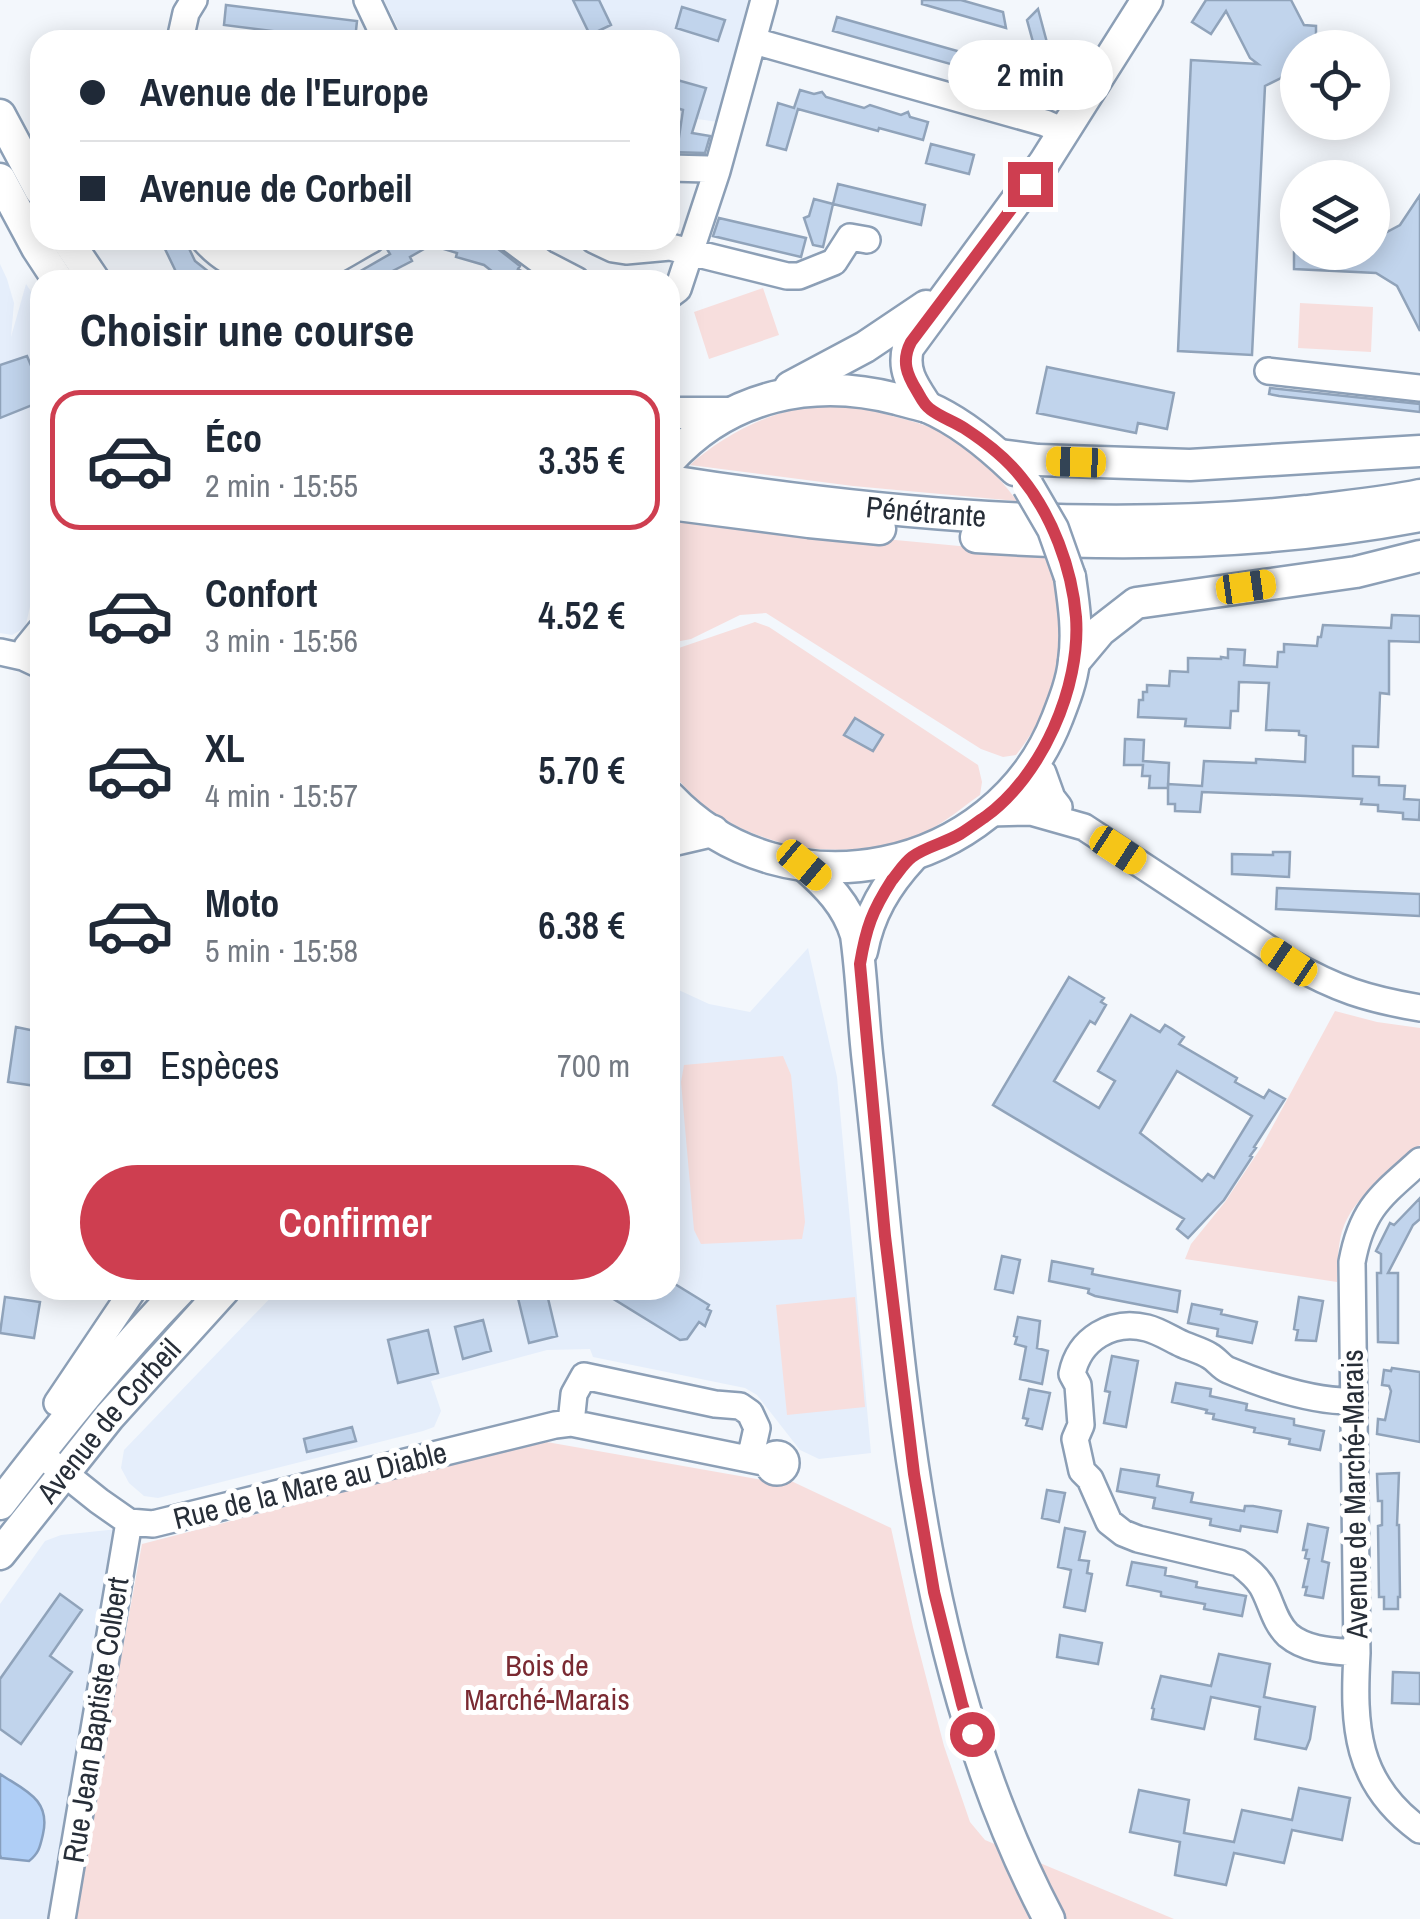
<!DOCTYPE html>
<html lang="fr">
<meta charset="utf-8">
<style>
body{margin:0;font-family:"Archivo Narrow",sans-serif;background:#f2f2f3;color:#1f2937;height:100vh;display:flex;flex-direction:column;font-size:38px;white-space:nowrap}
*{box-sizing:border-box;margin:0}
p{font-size:32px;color:#747a83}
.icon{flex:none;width:55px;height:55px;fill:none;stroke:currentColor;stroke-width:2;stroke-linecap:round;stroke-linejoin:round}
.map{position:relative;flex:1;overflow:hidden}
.details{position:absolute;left:30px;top:270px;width:650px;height:1030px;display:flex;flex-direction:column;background:#fff;border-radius:30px;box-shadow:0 5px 25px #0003}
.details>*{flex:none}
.hud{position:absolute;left:30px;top:30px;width:650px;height:220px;border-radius:30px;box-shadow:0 5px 25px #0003;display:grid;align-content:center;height:220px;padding:0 50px;background:#fff}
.tools{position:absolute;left:1280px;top:30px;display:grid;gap:20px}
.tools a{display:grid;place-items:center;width:110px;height:110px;border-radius:50%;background:#fff;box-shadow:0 5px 25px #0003;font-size:50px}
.end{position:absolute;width:45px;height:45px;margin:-22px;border:12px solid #ce3e50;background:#fff;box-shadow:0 0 0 5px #fff}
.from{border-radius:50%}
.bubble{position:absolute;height:70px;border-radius:35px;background:#fff;box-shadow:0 5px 25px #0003;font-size:32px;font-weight:600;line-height:70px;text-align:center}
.car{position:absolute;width:30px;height:60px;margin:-30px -15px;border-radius:12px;box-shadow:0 0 8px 2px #0007;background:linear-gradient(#f5c518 24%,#345 0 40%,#f5c518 0 76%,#345 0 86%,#f5c518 0)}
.hud b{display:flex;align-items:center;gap:35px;height:95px;font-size:38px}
.hud b+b{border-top:2px solid #e0e1e3}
.hud i{width:25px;height:25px;background:#1f2937}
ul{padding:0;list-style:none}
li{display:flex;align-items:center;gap:30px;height:140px;margin:0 20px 15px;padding:0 30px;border:5px solid transparent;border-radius:30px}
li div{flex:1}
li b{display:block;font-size:38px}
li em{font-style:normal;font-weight:600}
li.on{border-color:#ce3e50}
li>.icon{width:90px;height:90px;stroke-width:1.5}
h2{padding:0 50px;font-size:45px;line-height:120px}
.pay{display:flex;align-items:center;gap:25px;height:110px;padding:0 50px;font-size:38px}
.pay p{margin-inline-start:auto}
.action{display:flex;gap:20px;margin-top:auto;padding:20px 50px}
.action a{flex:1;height:115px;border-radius:60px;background:#ce3e50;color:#fff;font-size:40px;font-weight:600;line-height:115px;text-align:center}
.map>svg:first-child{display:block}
</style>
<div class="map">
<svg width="1420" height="1919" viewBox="0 0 1420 1919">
<rect width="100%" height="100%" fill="#f3f7fc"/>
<path fill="#e5eefb" d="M384 0H748L718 122 670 115V40H404Z
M0 264 7 279 14 303 11 337 26 284 40 305V593L30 607 25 628 12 635 0 633Z
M808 948 837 1077 871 1453 819 1459 800 1450 757 1395 745 1388 593 1357 590 1349 547 1350 431 1381 441 1411 434 1427 423 1431 158 1498 144 1496 129 1483 121 1468 124 1450 278 1290H670V986L709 1004 750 1012Z
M137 1527 84 1870 74 1919H0V1604L45 1541 61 1535Z"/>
<path fill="#f7dedd" d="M763 288 779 335 709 359 694 312Z
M1300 303 1373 307 1371 352 1298 348Z
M857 407C877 412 898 417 918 423 959 436 992 467 1017 501L853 486 690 465C720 438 768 411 809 408 825 406 841 407 857 407Z
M670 519 1045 554C1071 619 1061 701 1016 755L1003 757 981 749 766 613 740 615 691 639 670 643Z
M755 622 769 627 978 765 982 782 980 795C964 806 947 821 929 830 862 862 776 854 714 813 698 803 682 784 670 770V651Z
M1335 1011 1377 1022 1420 1028V1145C1395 1167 1363 1189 1347 1219 1337 1237 1338 1262 1337 1282L1185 1259 1191 1244 1225 1202 1262 1146Z
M783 1056 791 1075 805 1222 802 1239 701 1244 694 1230 681 1082 684 1065Z
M855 1297 865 1407 787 1415 776 1305Z
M541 1441 779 1483 789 1480 891 1528 913 1627 944 1746 970 1822 985 1840 1174 1919H73L142 1544Z"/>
<path fill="#afcef6" stroke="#869ebd" stroke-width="2.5" d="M0 1774C24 1790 51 1799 43 1834 40 1847 39 1853 29 1861L1 1858 0 1855Z"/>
<path fill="#c1d4ec" stroke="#90a3ba" stroke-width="2.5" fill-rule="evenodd" d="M573 0H599L611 25 590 35Z
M922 0H961L1003 12 1006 28 922 4Z
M1206 0H1291L1304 25 1316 26V45L1303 44 1301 48H1298V53L1281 78 1265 86 1252 355 1178 351 1191 60 1258 64 1250 58 1226 11 1211 34 1192 22Z
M226 5 357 21 355 40H329V38L224 25Z
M682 7 725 20 718 41 676 28Z
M1038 9 1053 65 1042 75 1027 20Z
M837 17 1014 67 1018 83 833 31Z
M670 78 706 88 692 133 710 136 705 153 670 152V136L679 137 683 110 670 106Z
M800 90 814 94 822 92 826 97 864 108 870 105 901 115 908 112 910 117 928 122 923 140 879 128 878 131 798 109 786 150 767 145 778 103 794 108Z
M931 144 974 155 969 174 926 163Z
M838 184 925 205 921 225 833 204Z
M1420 195V331L1397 286 1376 273 1294 269V252H1372V240L1400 225Z
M814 199 833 204 823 247 813 245 804 218 809 216Z
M719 218 806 238 801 257 713 236Z
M185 240 195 261 219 280H184L178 276 165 249Z
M404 240H476L493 245 520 266 518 269 537 280H503L484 265 456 257 457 253 431 245 410 257 412 261 375 280H345L390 254 387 249Z
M27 356 40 387V402L0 418V365Z
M1047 367 1174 393 1167 429 1138 423 1136 433 1037 413Z
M1270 388 1420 404V412L1279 396 1269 394Z
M1392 615 1420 616V642L1389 641V694L1380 693 1378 747 1353 746V776L1379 777V785L1405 786 1404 799 1420 800 1419 820 1403 819V813L1378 811V805L1361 804 1362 799 1306 796 1202 792 1200 812 1175 811V804H1168V784L1202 786 1204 761 1256 763V759L1305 762 1306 736 1299 735V731L1266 730 1269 683 1239 682 1238 711H1231L1230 728 1185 726 1186 719 1138 717 1139 700H1143V692H1147V685L1169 686 1170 671 1188 672V658L1221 659V657L1228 658V649L1245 650 1244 665 1277 667 1278 652H1284V644L1317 646 1318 637H1321L1323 625 1391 628Z
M855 718 883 735 873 751 844 735Z
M1125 739 1144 740 1143 761 1169 763 1168 788H1149L1150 776H1142L1143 765H1124Z
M1273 852H1290L1289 877 1232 874V854L1273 855Z
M1277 888 1420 894V916L1276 909Z
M1069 977 1104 998 1101 1002 1106 1005 1095 1024 1090 1021 1054 1081 1099 1108 1115 1081 1098 1071 1131 1015 1160 1032 1165 1025 1172 1029 1184 1037 1179 1044 1237 1078 1235 1082 1264 1098 1269 1090 1285 1099 1254 1147 1256 1148 1250 1156 1252 1157 1224 1200 1188 1238 1177 1229 1184 1219 993 1105ZM1177 1071 1252 1116 1214 1178 1208 1174 1202 1181 1140 1133Z
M16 1027 40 1032V1068L36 1086 8 1082Z
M1420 1198V1219L1413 1225 1388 1273H1398V1343L1378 1342 1377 1273H1381V1254L1376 1251 1390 1223 1394 1225Z
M1002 1256 1020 1260 1013 1293 995 1289Z
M1052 1261 1093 1269 1092 1274 1180 1291 1177 1312 1095 1296 1088 1293 1089 1289 1049 1281Z
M670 1281 709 1305 707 1309 711 1311 705 1326 699 1322 687 1339 680 1340 612 1298 617 1290H670Z
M516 1290H546L557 1336 529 1343Z
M5 1297 40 1302 34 1338 0 1333Z
M1299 1297 1323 1301 1316 1341 1296 1340 1298 1330 1294 1329Z
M1192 1304 1222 1310 1221 1314 1257 1322 1252 1343 1217 1336 1218 1329 1188 1323Z
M1018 1317 1040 1321 1037 1348 1048 1351 1042 1384 1020 1379 1026 1347 1015 1344 1017 1337 1014 1336Z
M483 1320 491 1351 463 1359 455 1327Z
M428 1330 438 1373 398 1383 388 1340Z
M1112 1356 1138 1361 1126 1427 1104 1423 1110 1392 1105 1391Z
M1392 1368 1420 1372V1442L1377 1434 1378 1419 1385 1420 1391 1391 1389 1386 1382 1385 1384 1370 1391 1371Z
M1176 1383 1211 1389 1210 1396 1247 1404 1246 1410 1294 1419V1425L1324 1431 1320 1450 1289 1444 1290 1439 1254 1432 1255 1428 1213 1419 1214 1414 1206 1413 1207 1410 1172 1402Z
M1029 1389 1050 1393 1042 1429 1026 1425 1028 1419 1023 1418Z
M352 1427 356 1441 307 1452 304 1439Z
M1121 1469 1159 1475 1157 1486 1193 1493 1191 1502 1244 1511 1245 1506H1253L1281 1511 1277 1532 1241 1526 1240 1531 1210 1525 1211 1519 1153 1508 1155 1498 1117 1491Z
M1399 1473 1397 1525H1399L1400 1597H1398V1609H1384V1597H1379L1378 1526 1382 1525V1501H1378L1377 1474Z
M1047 1490 1065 1493 1059 1522 1042 1518Z
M1308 1524 1328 1528 1322 1561 1329 1563 1323 1598 1305 1595 1307 1587H1303L1309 1559 1305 1558 1307 1550H1303Z
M1065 1528 1085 1532 1079 1560 1089 1561 1087 1573 1092 1574 1085 1611 1064 1607 1071 1570 1058 1567Z
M1132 1562 1166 1568 1165 1575 1197 1582 1196 1587 1246 1596 1242 1616 1204 1609 1205 1604 1161 1596V1592L1127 1585Z
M60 1594 82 1610 50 1656 72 1672 21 1744 0 1729V1679Z
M1060 1635 1102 1643 1098 1664 1057 1657Z
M1219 1654 1270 1664 1264 1697 1315 1707 1310 1739 1306 1749 1255 1739 1260 1707 1211 1697 1204 1729 1152 1719 1154 1709 1152 1708 1161 1676 1211 1686Z
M1393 1672 1420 1673V1704L1392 1703Z
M1299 1788 1350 1798 1342 1840 1292 1830 1284 1863 1234 1853 1226 1885 1175 1875 1180 1842 1130 1832 1139 1790 1189 1800 1184 1833 1234 1842 1242 1810 1292 1820Z"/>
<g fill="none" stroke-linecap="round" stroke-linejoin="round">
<defs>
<path id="minor" d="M367 0 386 40
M180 40 186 13 194 0
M754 41 1045 123 1063 131
M670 168 707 169 717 171
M204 240C230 270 275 285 314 270 334 263 352 250 371 240
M233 240C264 260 297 265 326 240
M512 240 543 263 576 280
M594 240 613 249 626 251 670 247 787 276H799L834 262 850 237 867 240
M670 295 678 289 717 171 764 0
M1268 371 1420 388
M0 652 23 657 40 665
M23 657 27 647 40 631
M1043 773 1052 798 1059 807 1058 811 1048 807 1019 804Z
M990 813 1031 812 1084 827 1289 962C1336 989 1367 999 1420 1008
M1420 1161C1381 1196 1362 1208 1352 1262L1357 1653C1353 1726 1355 1783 1420 1830
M1354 1401C1313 1402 1266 1386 1228 1370 1221 1367 1217 1360 1210 1356 1202 1351 1191 1348 1182 1344 1171 1339 1159 1331 1147 1328 1112 1319 1079 1339 1072 1374L1078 1385 1081 1425 1075 1439 1082 1471 1090 1479 1109 1522 1123 1533 1138 1539 1239 1563C1248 1570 1256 1576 1262 1586 1271 1601 1274 1622 1288 1635 1307 1651 1334 1651 1357 1653
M57 1403 133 1290
M571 1423 574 1394 584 1376 715 1404 740 1406 750 1413 757 1428 750 1459
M768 1463a9 9 0 1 1 18 0a9 9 0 1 1-18 0Z
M49 1461 99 1501 129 1522 153 1524 555 1425 571 1423 768 1463
M62 1919 129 1522"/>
<g id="major">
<path d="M0 115 40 190"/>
<path d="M0 179 37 248 58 280"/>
<path d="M67 240 94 280"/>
<path d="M790 387 865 347 926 306"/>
<path d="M927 407C914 387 902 372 908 348L1044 163 1147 0"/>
<path d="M670 413H730"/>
<path d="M1000 455 1038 460 1190 465 1420 451"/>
<path d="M670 460C729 395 814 377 897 399 906 402 917 404 927 407 960 421 989 445 1015 470"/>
<path id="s1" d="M670 481C880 514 1095 534 1307 511 1345 506 1383 503 1420 495"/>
<path d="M670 504 809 522 880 529"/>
<path d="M976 537C1124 547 1274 544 1420 516"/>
<path d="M1074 662 1100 631 1136 603 1356 572 1420 556"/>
<path d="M670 797C786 919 996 875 1057 719 1064 701 1072 681 1074 661 1078 632 1074 605 1070 577"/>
<path d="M670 841 713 831"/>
<path d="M804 865C827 885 847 905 856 935 862 977 863 1021 868 1063 901 1355 909 1654 1049 1919"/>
<path d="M862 951C869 914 886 885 912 857"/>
<path d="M0 1504C57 1430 115 1357 180 1290"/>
<path id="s2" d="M0 1554 109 1417 224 1290"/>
</g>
</defs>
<use href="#minor" stroke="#8c9fb6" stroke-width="30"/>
<use href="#major" stroke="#8c9fb6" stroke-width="35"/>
<use href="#minor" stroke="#fff" stroke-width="25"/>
<use href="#major" stroke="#fff" stroke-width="30"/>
<defs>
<path id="major-bridge" d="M1028 486 1053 529 1070 577"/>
</defs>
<use href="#major-bridge" stroke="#8c9fb6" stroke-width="35" stroke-linecap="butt"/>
<use href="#major-bridge" stroke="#fff" stroke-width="30"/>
</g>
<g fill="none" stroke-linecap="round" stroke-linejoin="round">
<path stroke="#ce3e50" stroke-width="12" d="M972 1734 962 1704 934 1592 914 1474 885 1236 860 964C866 928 872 911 892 880 898 873 904 863 912 857 925 847 945 843 960 834 968 829 976 823 985 817 1042 776 1081 687 1076 617 1072 568 1052 515 1021 477 1006 458 984 441 964 428 953 421 940 417 930 409 924 405 921 398 917 391 907 375 901 361 911 342L1030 184"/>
</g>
<g text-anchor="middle" stroke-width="10" stroke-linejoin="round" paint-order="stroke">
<g font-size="30" fill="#272e38" stroke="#fff">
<text dy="10" stroke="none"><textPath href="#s1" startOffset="258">Pénétrante</textPath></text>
<text dy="10" stroke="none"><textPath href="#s2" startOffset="172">Avenue de Corbeil</textPath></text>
<text transform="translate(310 1486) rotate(-14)" y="10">Rue de la Mare au Diable</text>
<text transform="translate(1355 1494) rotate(-91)" y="10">Avenue de Marché-Marais</text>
<text transform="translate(96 1720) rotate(-81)" y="10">Rue Jean Baptiste Colbert</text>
</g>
<g font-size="30" fill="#7a2a32" stroke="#fff">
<text x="547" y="1676">Bois de<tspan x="547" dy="34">Marché-Marais</tspan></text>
</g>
</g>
</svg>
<div class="tools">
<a><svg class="icon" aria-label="locate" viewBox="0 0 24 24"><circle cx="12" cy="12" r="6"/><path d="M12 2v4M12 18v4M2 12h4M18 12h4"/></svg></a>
<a><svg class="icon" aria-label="layers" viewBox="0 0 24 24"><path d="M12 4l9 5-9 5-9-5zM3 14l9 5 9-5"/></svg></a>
</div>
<i class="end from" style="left:972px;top:1734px"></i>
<i class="end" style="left:1030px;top:184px"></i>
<div class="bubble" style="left:948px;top:40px;width:165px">2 min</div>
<i class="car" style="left:1076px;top:462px;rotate:272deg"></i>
<i class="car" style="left:1246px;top:587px;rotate:82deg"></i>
<i class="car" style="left:1118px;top:850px;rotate:123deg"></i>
<i class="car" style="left:804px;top:865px;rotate:130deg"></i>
<i class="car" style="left:1289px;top:962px;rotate:304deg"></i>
<div class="hud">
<b><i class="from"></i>Avenue de l'Europe</b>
<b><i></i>Avenue de Corbeil</b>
</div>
<section class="details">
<h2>Choisir une course</h2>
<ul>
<li class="on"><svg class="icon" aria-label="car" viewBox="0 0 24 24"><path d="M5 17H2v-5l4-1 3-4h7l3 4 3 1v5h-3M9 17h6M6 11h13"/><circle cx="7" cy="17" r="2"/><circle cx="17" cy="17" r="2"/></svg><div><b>Éco</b><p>2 min · 15:55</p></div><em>3.35 €</em></li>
<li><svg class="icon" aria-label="car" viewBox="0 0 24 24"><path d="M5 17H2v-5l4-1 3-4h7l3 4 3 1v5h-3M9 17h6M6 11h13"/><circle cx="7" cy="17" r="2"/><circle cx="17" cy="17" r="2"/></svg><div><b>Confort</b><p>3 min · 15:56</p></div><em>4.52 €</em></li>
<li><svg class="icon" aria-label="car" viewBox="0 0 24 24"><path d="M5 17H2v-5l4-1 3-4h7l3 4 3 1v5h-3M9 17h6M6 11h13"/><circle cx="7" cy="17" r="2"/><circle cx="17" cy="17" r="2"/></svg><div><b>XL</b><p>4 min · 15:57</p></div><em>5.70 €</em></li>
<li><svg class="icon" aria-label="car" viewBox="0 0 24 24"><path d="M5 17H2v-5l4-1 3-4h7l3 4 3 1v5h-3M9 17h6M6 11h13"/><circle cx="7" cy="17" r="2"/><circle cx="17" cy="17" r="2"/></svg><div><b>Moto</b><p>5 min · 15:58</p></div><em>6.38 €</em></li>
</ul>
<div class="pay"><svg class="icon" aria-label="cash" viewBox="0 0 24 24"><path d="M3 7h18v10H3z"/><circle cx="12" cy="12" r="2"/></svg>Espèces<p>700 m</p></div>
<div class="action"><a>Confirmer</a></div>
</section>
</div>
